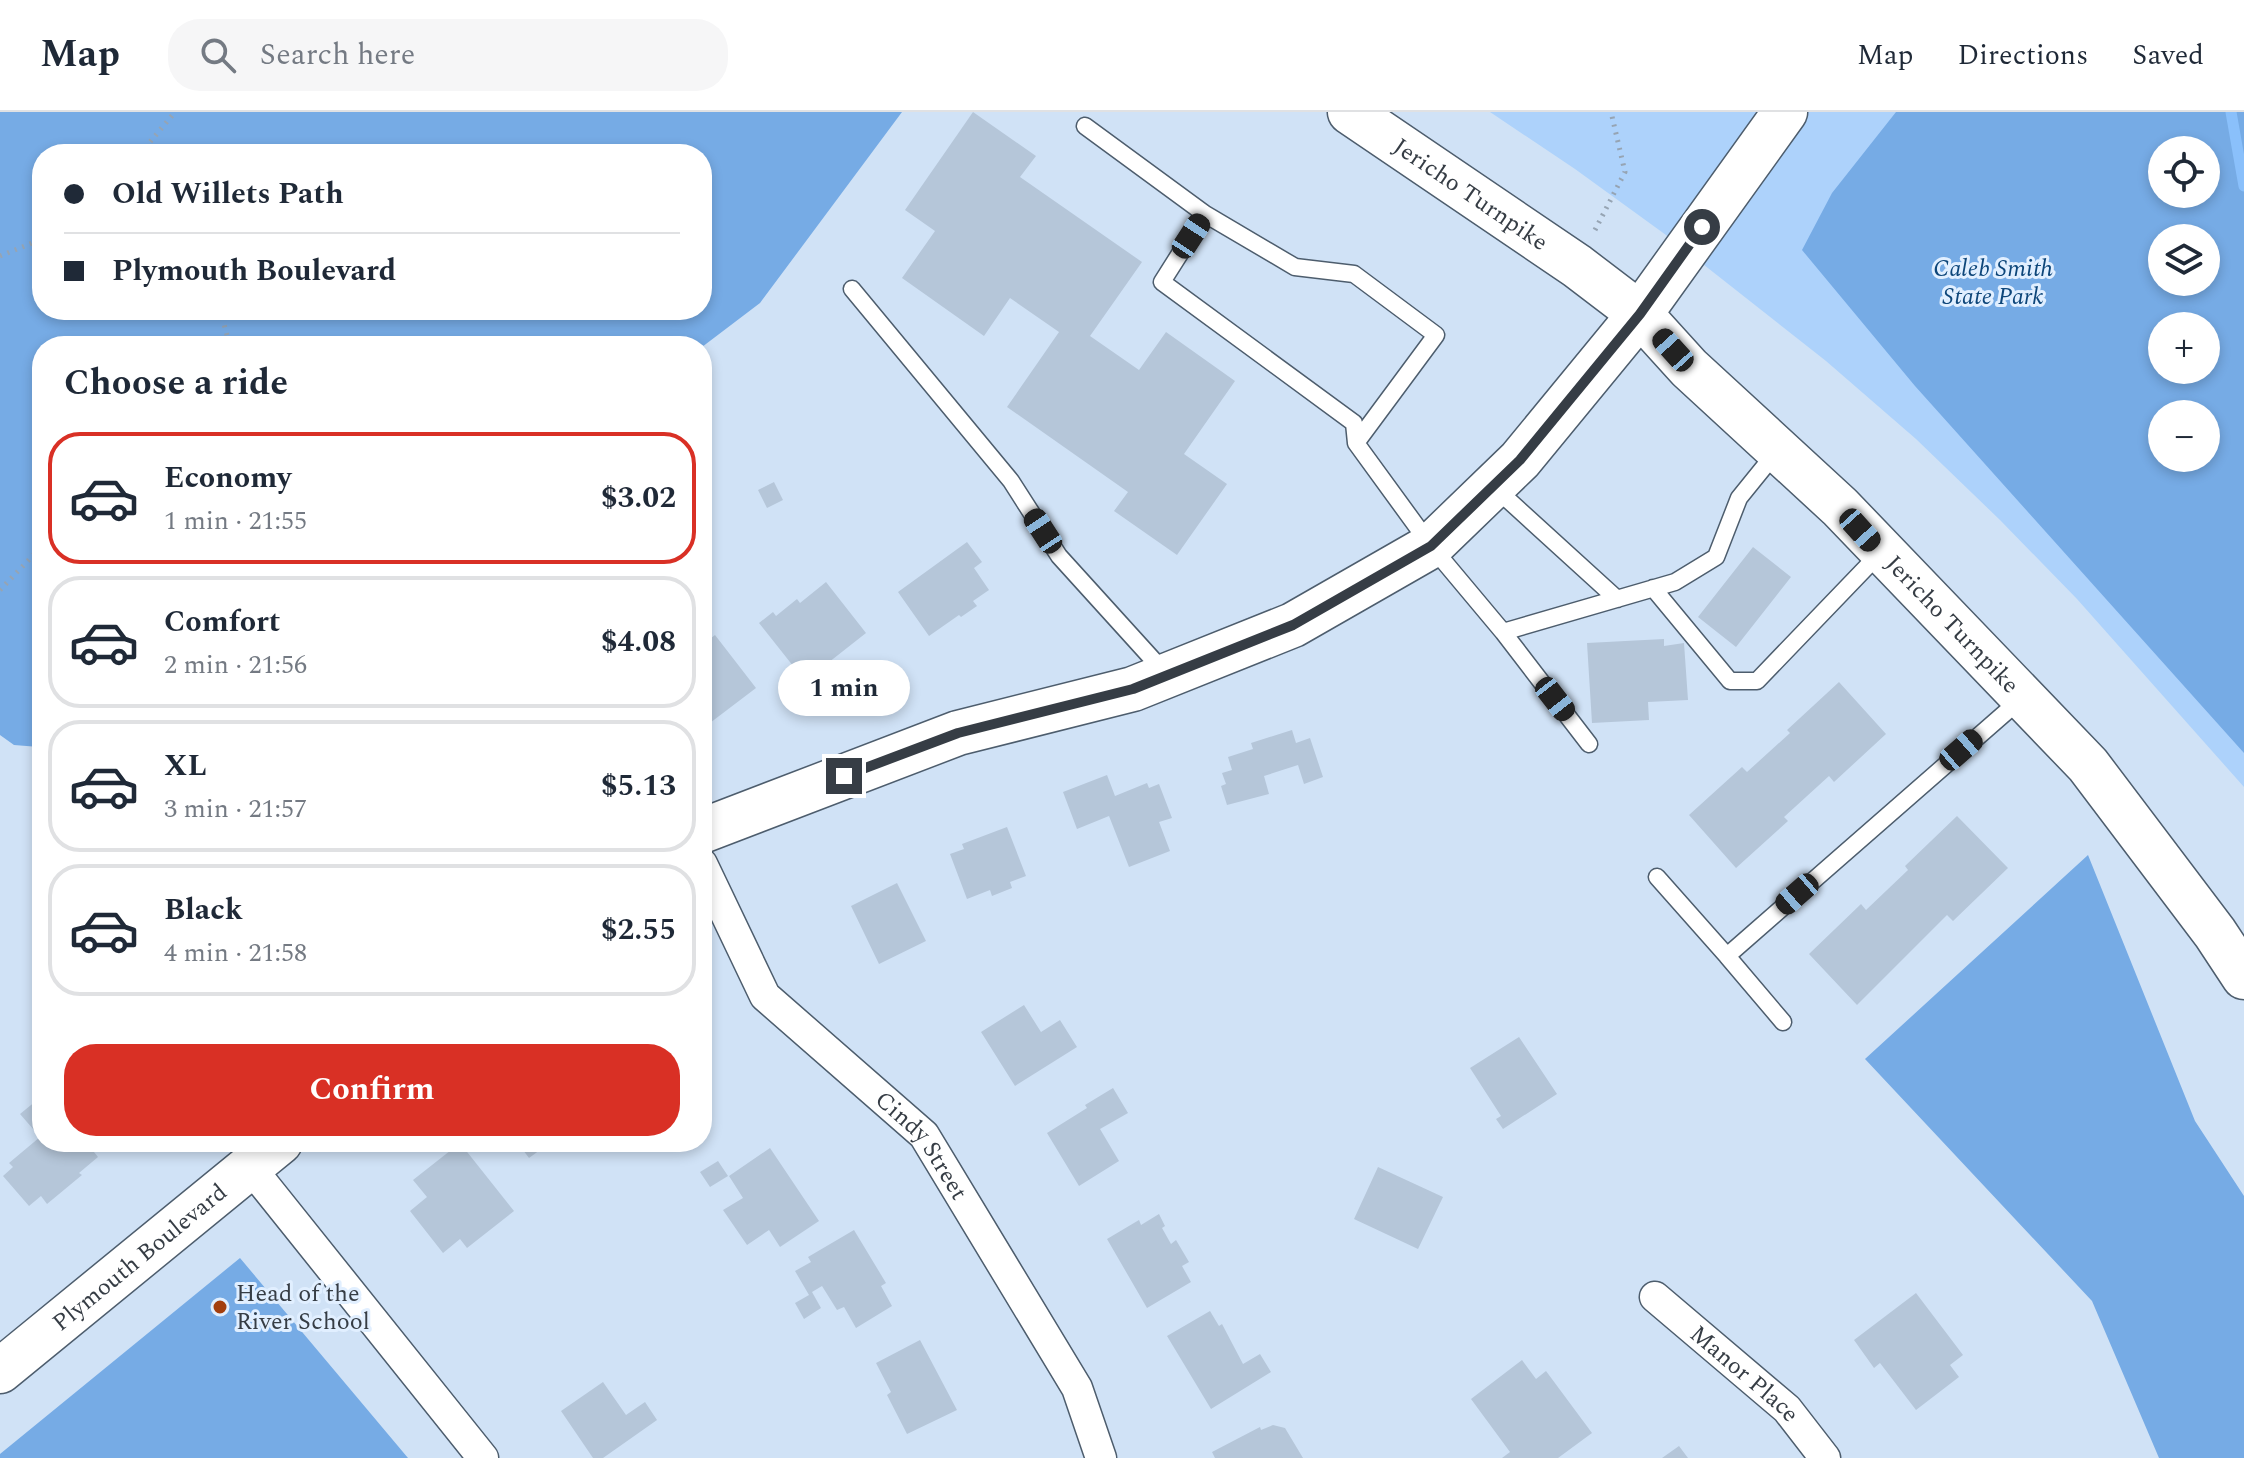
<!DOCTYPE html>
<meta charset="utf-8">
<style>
body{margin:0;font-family:Spectral,serif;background:#f6f6f7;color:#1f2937;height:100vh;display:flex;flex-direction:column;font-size:30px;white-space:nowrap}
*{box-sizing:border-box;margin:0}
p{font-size:26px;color:#747a83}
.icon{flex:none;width:44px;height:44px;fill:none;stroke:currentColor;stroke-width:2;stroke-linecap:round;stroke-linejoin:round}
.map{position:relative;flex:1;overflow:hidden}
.panel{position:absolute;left:32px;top:224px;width:680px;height:816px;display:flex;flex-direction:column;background:#fff;border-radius:32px;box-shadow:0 4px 12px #0003}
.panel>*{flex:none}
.guide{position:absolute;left:32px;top:32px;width:680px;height:176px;border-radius:32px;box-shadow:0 4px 12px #0003;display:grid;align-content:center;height:176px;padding:0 32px;background:#fff}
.buttons{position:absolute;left:2148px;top:24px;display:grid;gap:16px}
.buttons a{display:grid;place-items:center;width:72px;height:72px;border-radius:50%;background:#fff;box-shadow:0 4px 12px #0003;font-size:40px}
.end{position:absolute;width:36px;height:36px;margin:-18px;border:10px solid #363d45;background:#fff;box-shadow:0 0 0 4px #fff}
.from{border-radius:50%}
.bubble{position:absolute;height:56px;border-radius:28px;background:#fff;box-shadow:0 4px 12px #0003;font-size:26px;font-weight:700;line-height:56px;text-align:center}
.car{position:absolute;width:24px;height:48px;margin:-24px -12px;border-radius:10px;box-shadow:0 0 6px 2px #0007;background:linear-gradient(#222 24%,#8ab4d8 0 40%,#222 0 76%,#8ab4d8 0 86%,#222 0)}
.guide b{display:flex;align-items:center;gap:28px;height:76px;font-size:30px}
.guide b+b{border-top:2px solid #e0e1e3}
.guide i{width:20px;height:20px;background:#1f2937}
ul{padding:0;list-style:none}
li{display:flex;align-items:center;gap:24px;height:132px;margin:0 16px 12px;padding:0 16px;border:4px solid #e0e1e3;border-radius:32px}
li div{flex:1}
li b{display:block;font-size:30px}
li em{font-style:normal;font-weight:700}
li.on{border-color:#d93025}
li>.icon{width:72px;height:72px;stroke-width:1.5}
h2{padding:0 32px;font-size:36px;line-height:96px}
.cta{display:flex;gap:16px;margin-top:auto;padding:16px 32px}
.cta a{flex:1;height:92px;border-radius:32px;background:#d93025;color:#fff;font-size:32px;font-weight:700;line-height:92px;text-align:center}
header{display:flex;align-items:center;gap:48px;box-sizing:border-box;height:112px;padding:0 40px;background:#fff;border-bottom:2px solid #e0e1e3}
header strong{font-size:38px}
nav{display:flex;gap:44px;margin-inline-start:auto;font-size:28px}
.search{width:560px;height:72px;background:#f6f6f7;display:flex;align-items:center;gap:20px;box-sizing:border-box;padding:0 28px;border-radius:32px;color:#747a83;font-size:30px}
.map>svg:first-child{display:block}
</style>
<header>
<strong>Map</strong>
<div class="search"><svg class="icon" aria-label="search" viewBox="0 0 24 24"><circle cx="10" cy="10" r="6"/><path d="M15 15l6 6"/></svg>Search here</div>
<nav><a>Map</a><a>Directions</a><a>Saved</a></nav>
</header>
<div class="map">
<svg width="2244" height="1346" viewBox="0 0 2244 1346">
<rect width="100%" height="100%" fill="#d0e2f6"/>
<path fill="#add2fb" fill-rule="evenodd" d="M1490 0H2244V675L2077 487 2000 408 1916 327 1826 249 1666 123 1575 57ZM2162 38H2206V82H2162ZM2162 126H2206V170H2162ZM2162 214H2206V258H2162ZM2162 302H2206V346H2162Z"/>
<path fill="#76abe5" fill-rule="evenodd" d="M0 0H902L760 191 702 235 42 234V631L39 635 14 633 0 623ZM42 42H702V198H42Z
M1896 0H2244V641L1915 274 1802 138 1832 81ZM2162 38H2206V82H2162ZM2162 126H2206V170H2162ZM2162 214H2206V258H2162ZM2162 302H2206V346H2162Z
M2088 743 2195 1009 2244 1084V1346H2159L2092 1189 1865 947Z
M240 1146 408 1346H0V1342Z"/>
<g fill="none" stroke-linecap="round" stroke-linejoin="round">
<path stroke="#8ac0fb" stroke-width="11" d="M2231 0 2244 74"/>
</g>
<path fill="#b5c6d9" d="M973 0 1036 44 1020 65 1142 150 1090 224 1139 258 1166 220 1235 269 1184 342 1227 372 1177 443 1114 399 1128 380 1007 295 1059 220 1010 186 984 224 902 166 935 119 905 98Z
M774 370 783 388 767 396 758 378Z
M967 430 982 450 974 456 989 478 973 489 977 494 961 505 959 503 929 524 898 480Z
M1753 435 1791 465 1736 535 1698 505Z
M826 470 866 521 805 569 759 511 773 500 776 504 797 487 800 491Z
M715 523 756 576 702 617V553L706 550 702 544V533Z
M1664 527V534L1684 531 1688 588 1648 590 1649 608 1592 611 1587 531Z
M1839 570 1886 622 1834 670 1829 664 1784 705 1788 709 1736 756 1689 703 1742 655 1747 660 1790 621 1787 618Z
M1292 618 1296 631 1310 626 1323 665 1304 672 1298 653 1264 664 1269 682 1227 693 1221 674 1226 672 1222 661 1232 658 1228 645 1253 637 1251 631Z
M1107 663 1115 684 1147 671 1149 676 1159 672 1172 706 1159 710 1170 739 1129 755 1109 704 1077 717 1063 680Z
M1957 704 2008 756 1953 809 1947 803 1857 893 1809 842 1861 792 1866 798 1908 758 1905 754Z
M1007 715 1026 764 1010 770 1012 776 992 784 990 778 967 787 950 742 964 737 962 732Z
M897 771 926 829 879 852 851 794Z
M1024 893 1041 920 1060 908 1077 935 1015 974 981 920Z
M1519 925 1557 982 1503 1017 1496 1007 1501 1004 1470 956Z
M1113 976 1128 1001 1100 1017 1119 1049 1079 1074 1047 1021 1087 996 1085 993Z
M42 984V1030H86L98 1045 79 1061 82 1063 47 1092 41 1084 29 1094 3 1064 13 1055 9 1051 40 1025 20 1002Z
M517 1030H551L529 1046Z
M460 1031 514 1099 467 1136 460 1127 443 1141 410 1099 427 1085 413 1068Z
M770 1036 819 1109 780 1135 769 1118 747 1133 723 1098 743 1086 729 1064Z
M718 1049 728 1064 710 1075 700 1060Z
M1378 1055 1443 1085 1418 1137 1354 1107Z
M1159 1102 1165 1114 1162 1116 1171 1132 1176 1128 1189 1150 1182 1154 1191 1170 1147 1196 1107 1127 1139 1108 1141 1113Z
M854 1118 886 1171 881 1174 892 1194 856 1216 844 1195 837 1198 822 1174 812 1180 821 1196 804 1207 795 1191 809 1183 795 1159 811 1150 808 1145Z
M1916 1181 1963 1243 1950 1253 1959 1265 1916 1298 1880 1251 1874 1256 1854 1228Z
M1210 1199 1219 1214 1222 1212 1243 1252 1260 1242 1271 1260 1211 1297 1167 1224Z
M920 1228 957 1298 907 1322 887 1283 891 1280 876 1251Z
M1522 1248 1536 1267 1546 1259 1592 1321 1558 1346H1502L1510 1340 1471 1287Z
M603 1270 626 1303 645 1290 657 1308 603 1346H593L561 1299Z
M1273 1313 1285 1316 1303 1346H1215L1212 1340 1260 1315 1261 1318Z
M1679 1334 1688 1346H1662Z"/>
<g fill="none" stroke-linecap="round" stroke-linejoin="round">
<defs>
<path id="service" d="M1085 14 1205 102 1162 170 1354 311 1356 331 1431 434 1503 520 1675 470 1716 445 1739 386 1777 339
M1205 102 1295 155 1354 162 1436 223 1356 331
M852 177 1011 369 1059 444 1166 562
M1494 375 1617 487
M1653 476 1730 569H1757L1881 440
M1503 520 1589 632
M1657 765 1727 844 2021 587
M1727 844 1783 910"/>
<g id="minor">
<path id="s1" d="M702 752 765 884 924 1023 1077 1276 1101 1346"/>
<path d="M250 1055 483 1346"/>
<path id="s2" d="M1655 1185 1787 1297 1825 1346"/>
</g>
<g id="secondary">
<path d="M702 719 958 621 1133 577 1293 513 1431 434 1520 348 1640 202 1785 0"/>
<path id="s3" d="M0 1259 280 1030"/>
</g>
<g id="primary">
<path id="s4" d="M1350 0 1577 154 1640 202 1689 256 1840 395 2088 653 2215 821 2244 865"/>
</g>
</defs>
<use href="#service" stroke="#4d5d6d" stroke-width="19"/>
<use href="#minor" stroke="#4d5d6d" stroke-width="33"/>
<use href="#secondary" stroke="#4d5d6d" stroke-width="47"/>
<use href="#primary" stroke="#4d5d6d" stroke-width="47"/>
<path stroke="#96a4b3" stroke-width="5" stroke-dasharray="2 6" stroke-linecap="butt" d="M140 42 175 0
M1595 118 1625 60 1611 0
M0 144 42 127
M220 198 230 234
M0 478 42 434"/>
<use href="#service" stroke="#fff" stroke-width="16"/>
<use href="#minor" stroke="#fff" stroke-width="30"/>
<use href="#secondary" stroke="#fff" stroke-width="44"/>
<use href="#primary" stroke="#fff" stroke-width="44"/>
</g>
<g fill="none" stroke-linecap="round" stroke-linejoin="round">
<path stroke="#363d45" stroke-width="10" d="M844 664 958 621 1133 577 1293 513 1431 434 1520 348 1640 202 1702 115"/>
</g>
<circle fill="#a33f0e" stroke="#e1efff" stroke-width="3" cx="220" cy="1195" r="8"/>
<g text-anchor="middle" stroke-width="6" stroke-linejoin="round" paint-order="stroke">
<g font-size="24" fill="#363d45" stroke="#e1efff">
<text dy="8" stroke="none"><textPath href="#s4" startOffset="146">Jericho Turnpike</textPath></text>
<text dy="8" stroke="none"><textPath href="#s4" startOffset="794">Jericho Turnpike</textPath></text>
<text dy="8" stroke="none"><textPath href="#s1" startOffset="364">Cindy Street</textPath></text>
<text dy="8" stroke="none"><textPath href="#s3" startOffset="180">Plymouth Boulevard</textPath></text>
<text dy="8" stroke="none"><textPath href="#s2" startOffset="118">Manor Place</textPath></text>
</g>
<g font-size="24" font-style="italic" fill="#0d467a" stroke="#e1efff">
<text x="1993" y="164">Caleb Smith<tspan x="1993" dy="28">State Park</tspan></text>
</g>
<g font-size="24" fill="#363d45" stroke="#e1efff" text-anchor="start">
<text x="236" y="1189">Head of the<tspan x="236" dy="28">River School</tspan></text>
</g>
</g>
</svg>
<div class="buttons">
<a><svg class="icon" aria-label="locate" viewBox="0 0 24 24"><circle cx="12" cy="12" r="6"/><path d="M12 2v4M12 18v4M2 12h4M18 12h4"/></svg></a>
<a><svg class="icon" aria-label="layers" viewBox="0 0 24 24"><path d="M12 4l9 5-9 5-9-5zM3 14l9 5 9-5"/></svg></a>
<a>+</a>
<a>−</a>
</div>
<i class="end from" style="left:1702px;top:115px"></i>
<i class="end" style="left:844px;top:664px"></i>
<div class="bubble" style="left:778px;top:548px;width:132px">1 min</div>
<i class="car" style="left:1191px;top:124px;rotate:33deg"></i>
<i class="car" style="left:1673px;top:238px;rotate:318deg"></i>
<i class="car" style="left:1860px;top:418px;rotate:138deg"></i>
<i class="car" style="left:1043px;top:419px;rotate:327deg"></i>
<i class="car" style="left:1555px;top:587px;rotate:142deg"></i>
<i class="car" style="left:1961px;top:638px;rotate:49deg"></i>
<i class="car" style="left:1797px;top:782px;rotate:229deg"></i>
<div class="guide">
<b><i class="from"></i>Old Willets Path</b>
<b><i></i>Plymouth Boulevard</b>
</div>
<section class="panel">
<h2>Choose a ride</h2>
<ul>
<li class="on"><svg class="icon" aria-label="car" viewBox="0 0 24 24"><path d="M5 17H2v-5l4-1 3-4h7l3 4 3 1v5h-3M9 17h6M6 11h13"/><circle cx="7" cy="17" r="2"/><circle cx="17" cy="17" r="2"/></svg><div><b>Economy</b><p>1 min · 21:55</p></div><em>$3.02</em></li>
<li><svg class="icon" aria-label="car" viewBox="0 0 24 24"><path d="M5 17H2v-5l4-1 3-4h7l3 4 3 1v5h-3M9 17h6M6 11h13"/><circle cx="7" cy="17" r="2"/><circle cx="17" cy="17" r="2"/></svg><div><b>Comfort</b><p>2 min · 21:56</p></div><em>$4.08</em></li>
<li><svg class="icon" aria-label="car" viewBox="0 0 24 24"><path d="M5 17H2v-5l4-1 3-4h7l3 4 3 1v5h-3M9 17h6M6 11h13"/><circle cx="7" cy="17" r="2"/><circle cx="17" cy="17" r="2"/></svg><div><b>XL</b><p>3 min · 21:57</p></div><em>$5.13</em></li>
<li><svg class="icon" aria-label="car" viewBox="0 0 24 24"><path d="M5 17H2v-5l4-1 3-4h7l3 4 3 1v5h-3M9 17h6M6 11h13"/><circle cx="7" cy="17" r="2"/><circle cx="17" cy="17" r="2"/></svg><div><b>Black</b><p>4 min · 21:58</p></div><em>$2.55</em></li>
</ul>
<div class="cta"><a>Confirm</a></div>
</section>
</div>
